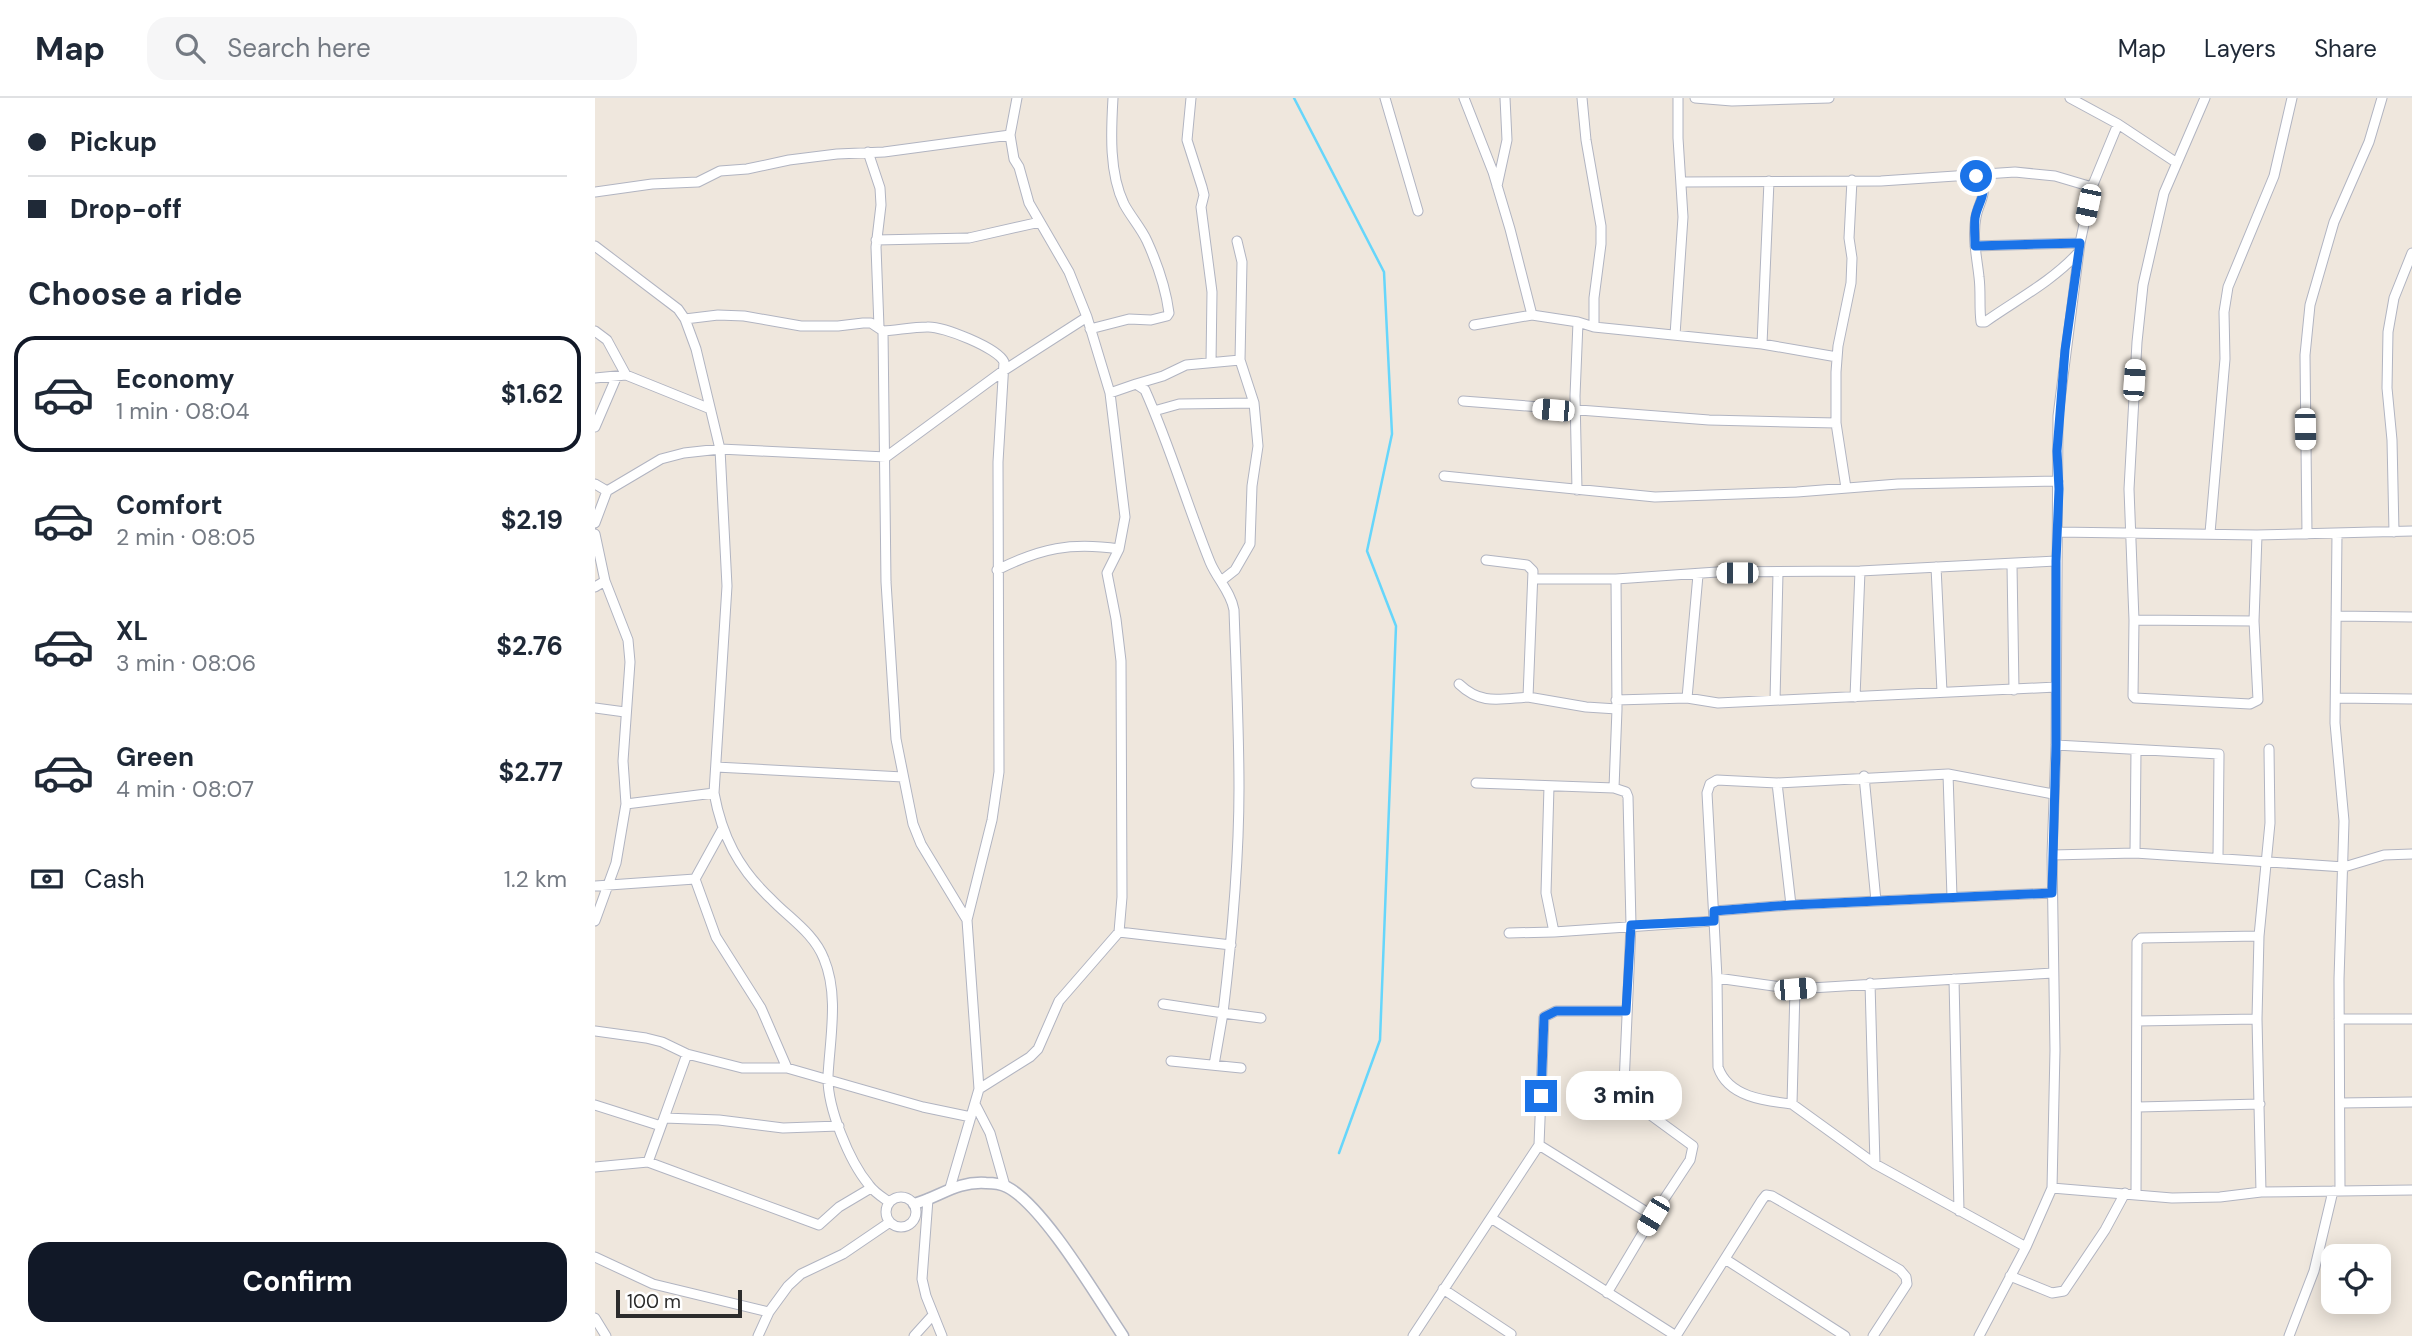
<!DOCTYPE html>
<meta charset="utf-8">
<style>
body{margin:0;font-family:"DM Sans",sans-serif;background:#f6f6f7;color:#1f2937;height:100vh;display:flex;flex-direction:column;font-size:26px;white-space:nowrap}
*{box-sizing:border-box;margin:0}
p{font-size:23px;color:#747a83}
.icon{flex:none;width:38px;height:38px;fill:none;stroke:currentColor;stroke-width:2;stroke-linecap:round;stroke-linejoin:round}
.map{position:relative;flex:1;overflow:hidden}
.drawer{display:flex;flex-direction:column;background:#fff;width:595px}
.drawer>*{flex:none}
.hud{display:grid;align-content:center;height:154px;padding:0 28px;background:#fff}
.fabs{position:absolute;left:1726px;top:1146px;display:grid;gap:14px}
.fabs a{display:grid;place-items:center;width:70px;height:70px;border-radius:14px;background:#fff;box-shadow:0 4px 18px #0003;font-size:35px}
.scale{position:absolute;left:21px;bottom:18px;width:126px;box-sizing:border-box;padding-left:7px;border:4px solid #2c2c2c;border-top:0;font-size:19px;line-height:24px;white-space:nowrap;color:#2c2c2c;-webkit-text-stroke:5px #fff;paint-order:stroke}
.end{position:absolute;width:32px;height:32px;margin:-16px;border:9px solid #1a73e8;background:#fff;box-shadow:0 0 0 4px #fff}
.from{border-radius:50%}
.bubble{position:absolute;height:49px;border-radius:21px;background:#fff;box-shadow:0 4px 18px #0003;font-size:23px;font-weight:700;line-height:49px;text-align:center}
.car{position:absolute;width:21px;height:42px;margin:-21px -10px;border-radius:9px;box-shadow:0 0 5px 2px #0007;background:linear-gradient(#fff 24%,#345 0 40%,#fff 0 76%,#345 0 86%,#fff 0)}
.hud b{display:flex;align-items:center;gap:24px;height:66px;font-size:26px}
.hud b+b{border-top:2px solid #e0e1e3}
.hud i{width:18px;height:18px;background:#1f2937}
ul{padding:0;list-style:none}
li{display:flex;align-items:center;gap:21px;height:116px;margin:0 14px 10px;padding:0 14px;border:4px solid transparent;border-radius:21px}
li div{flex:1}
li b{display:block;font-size:26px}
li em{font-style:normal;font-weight:700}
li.on{border-color:#111827}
li>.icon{width:63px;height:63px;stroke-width:1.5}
h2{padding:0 28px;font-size:32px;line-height:84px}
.pay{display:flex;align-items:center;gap:18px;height:77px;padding:0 28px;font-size:26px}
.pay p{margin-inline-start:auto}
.primary-button{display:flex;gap:14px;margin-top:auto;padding:14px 28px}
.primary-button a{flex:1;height:80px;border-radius:21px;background:#111827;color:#fff;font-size:28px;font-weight:700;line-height:80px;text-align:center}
header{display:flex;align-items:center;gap:42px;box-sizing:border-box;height:98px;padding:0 35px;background:#fff;border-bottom:2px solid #e0e1e3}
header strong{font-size:33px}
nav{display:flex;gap:38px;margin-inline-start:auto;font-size:24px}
.search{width:490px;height:63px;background:#f6f6f7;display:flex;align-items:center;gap:18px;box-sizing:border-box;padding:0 24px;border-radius:21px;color:#747a83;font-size:26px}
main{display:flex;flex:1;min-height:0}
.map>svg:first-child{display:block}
</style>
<header>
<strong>Map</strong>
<div class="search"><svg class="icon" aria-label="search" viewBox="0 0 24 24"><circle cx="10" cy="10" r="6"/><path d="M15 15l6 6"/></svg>Search here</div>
<nav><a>Map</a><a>Layers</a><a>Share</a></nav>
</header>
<main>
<section class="drawer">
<div class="hud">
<b><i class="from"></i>Pickup</b>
<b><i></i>Drop-off</b>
</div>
<h2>Choose a ride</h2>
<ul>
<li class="on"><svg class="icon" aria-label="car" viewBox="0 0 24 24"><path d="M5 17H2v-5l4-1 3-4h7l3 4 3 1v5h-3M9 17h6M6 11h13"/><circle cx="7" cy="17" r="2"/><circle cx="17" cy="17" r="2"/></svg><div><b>Economy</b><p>1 min · 08:04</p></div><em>$1.62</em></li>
<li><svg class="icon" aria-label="car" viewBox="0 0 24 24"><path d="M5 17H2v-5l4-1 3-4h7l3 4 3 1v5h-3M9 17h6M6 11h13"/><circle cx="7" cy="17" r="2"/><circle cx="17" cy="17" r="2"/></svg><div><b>Comfort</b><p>2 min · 08:05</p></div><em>$2.19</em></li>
<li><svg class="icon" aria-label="car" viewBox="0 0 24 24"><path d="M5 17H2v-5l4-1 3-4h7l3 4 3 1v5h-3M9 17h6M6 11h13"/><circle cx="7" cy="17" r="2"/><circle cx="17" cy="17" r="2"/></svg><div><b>XL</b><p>3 min · 08:06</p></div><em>$2.76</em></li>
<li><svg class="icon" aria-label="car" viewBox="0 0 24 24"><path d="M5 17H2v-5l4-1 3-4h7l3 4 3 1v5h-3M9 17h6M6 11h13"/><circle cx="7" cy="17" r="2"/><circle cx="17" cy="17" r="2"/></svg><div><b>Green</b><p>4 min · 08:07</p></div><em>$2.77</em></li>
</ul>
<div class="pay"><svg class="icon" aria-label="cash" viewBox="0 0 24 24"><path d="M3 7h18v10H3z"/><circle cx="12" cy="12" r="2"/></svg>Cash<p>1.2 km</p></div>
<div class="primary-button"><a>Confirm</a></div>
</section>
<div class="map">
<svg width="1817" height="1238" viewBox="0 0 1817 1238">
<rect width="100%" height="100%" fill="#efe7dd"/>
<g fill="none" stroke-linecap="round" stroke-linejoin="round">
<path stroke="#66d6fb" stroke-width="2.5" d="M699 0 789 174 797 336 772 453 801 528 785 942 744 1055"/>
<defs>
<path id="minor" d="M422 0 415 37 419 61 424 69 434 105 474 174 492 219 515 295 530 419 524 451
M596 0 592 42 607 89 609 97 606 109 617 194 616 264
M790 0 823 113
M869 0 898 74 915 131 937 217
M987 0 991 42 1006 128V146L999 200V229
M1100 0 1137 3 1234 0
M1475 0 1523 26 1582 65
M1610 0 1569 95 1548 187 1542 244 1534 391 1539 522 1538 598 1540 600 1655 606 1663 602 1659 523 1662 437
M273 54 285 90 286 107 281 149 284 229
M1381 78C1396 93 1384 102 1381 119 1377 139 1382 160 1384 179 1386 194 1384 209 1386 224H1390C1421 202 1456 184 1482 156
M1087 84 1286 83 1420 74 1460 78 1497 89
M902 88 912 42 910 0
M0 94 57 86 103 84 125 73 152 71 194 62 242 56 289 54 415 37
M281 142 374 140 445 124
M0 148 83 211 90 221 101 251 125 351 132 488 119 695C127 738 143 770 176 801 194 820 219 835 229 861 244 897 235 940 233 978 232 1009 254 1063 274 1087 279 1094 287 1099 294 1104
M1380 148 1485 145
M90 221 123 217 149 218 206 228H243L268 225H276L288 233 291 484 301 641 318 726 326 746 372 822 384 991 355 1090
M879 227 937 217 983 224 999 229 1167 246 1242 259
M495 231 534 221 556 222 572 218 574 215C571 192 562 165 552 143 546 130 536 119 529 106 514 75 516 34 518 0
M0 233 12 242 31 277
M288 233C303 232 318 229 332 229 348 228 403 250 409 264L403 364 404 674 397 722 372 822
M1080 237 1088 119 1083 40V0
M1167 246 1174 83
M0 280 31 277 113 310
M541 286 568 278 591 267 645 262
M515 295 541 286 550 292C575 348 592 407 615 464 622 481 636 494 639 512 641 571 644 630 644 690 644 765 637 840 628 915L568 906
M868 303 1114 322 1241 325
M559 313 584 306 659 305
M0 329 21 280
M849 378 1060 399 1202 394 1303 386 1463 383
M0 386 12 393
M1251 390 1241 325V274L1243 248 1256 185 1257 160 1254 140 1257 82
M982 392 980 298 983 224
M0 425 12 393 66 361 89 355 125 351 291 359 408 273 492 219
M1463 434 1662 437 1817 433
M1799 434 1797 342 1792 290 1793 234 1799 200 1817 155
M1615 435 1630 261 1629 214 1633 189 1679 78 1697 0
M0 436 10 483 33 542 35 564 28 663 31 706 21 765 0 823
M1712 436 1710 257 1715 207 1739 124 1774 44 1787 0
M1742 436 1740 625 1749 723 1744 881 1745 1093
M891 462 932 467 938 473 933 599 991 609 1022 611
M1417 467 1419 592
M1341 469 1347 594
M939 481H1021L1122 474 1265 473 1461 463
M626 483 640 472 655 446 657 388 663 348 659 305 645 262 647 164 642 143
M0 489 10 483
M1741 518 1817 519
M1539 522 1659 523
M864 586C886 607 904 601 933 599
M1260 599 1265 473
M1092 600 1103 477
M1741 600 1817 601
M1021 602 1092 600 1123 605 1461 589
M1180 602 1183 475
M0 610 30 614
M1461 647 1624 656 1623 759
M121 669 308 679
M1353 676 1357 799
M1269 678 1281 803
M881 685 1019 690 1031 694 1033 699 1036 827 1029 987 1042 1007 1098 1048 1095 1062 1058 1118 1012 1195
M1182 685 1196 807
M954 688 951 795 959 834
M1019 690 1022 611 1021 481
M31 706 119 695
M127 732 100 781 121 839 166 910 192 970
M1540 755 1541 652
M1457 757 1540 755 1749 769 1789 757 1817 756
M0 788 100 781
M1119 813 1196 807 1457 795
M1119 823 1122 880 1200 891 1458 875
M524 834 636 847
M914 835 959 834 1119 823 1112 695 1115 686 1122 682 1182 685 1353 676 1458 696
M1122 880 1123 969C1133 999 1170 1003 1197 1006
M1359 881 1364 1113
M1275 885 1280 1066
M1200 891 1197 1006 1280 1066 1431 1149
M1744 921H1817
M1542 923 1662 921
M0 933 51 940 67 944 92 956 147 970H192L328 1009 376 1019
M576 963 646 970
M619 967 628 915 666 920
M384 991 435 959 443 951 464 903 524 834 527 799 526 563 521 521 512 475 524 451C476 444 446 450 402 472
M1745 1005 1817 1004
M380 1006 395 1035 410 1088
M0 1007 66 1028
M1543 1009 1665 1006
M69 1020 92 956
M944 1047 1058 1118
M53 1064 69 1020 124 1022 188 1030 244 1028
M0 1069 53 1064 224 1127 244 1109 276 1090
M1457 1090 1577 1100 1625 1099 1666 1094 1817 1092
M1666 1094 1662 921 1664 838 1675 725 1674 651
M1541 1096 1542 844 1546 840 1664 838
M291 1114a15 15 0 1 1 30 0a15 15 0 1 1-30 0Z
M333 1101 327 1181 331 1198 347 1238
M896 1120 1081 1238 1167 1102 1171 1097 1177 1098 1305 1172 1311 1179 1312 1186 1278 1238
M0 1159 58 1186 174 1214
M1130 1161 1250 1238
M1415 1178 1457 1195 1469 1193 1510 1132 1530 1095
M848 1191 916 1236 915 1238
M0 1220 11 1238
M163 1238 174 1214 193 1188 206 1176 248 1156 295 1124
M319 1238 338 1217
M818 1238 944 1047 949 919 961 913H1031
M1384 1238 1431 1149 1457 1090 1460 952 1457 757 1461 647 1463 318 1485 145 1497 89 1523 26
M1694 1238 1719 1173 1738 1093"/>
<path id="tertiary" d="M319 1106C345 1099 361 1083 391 1085 397 1085 406 1086 412 1089 449 1108 503 1201 528 1238"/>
</defs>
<use href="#minor" stroke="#b1b4c1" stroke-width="11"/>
<use href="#tertiary" stroke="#b1b4c1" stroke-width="13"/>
<use href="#minor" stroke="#fff" stroke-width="9"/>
<use href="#tertiary" stroke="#fff" stroke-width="10"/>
</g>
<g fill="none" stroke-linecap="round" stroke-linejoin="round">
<path stroke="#1a73e8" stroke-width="9" d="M946 998 949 919 961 913H1031L1036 827 1119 823V813L1196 807 1457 795 1461 647V463L1464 391 1462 353 1470 252 1485 145 1380 148C1380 139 1379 129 1380 120 1383 102 1396 94 1381 78"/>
</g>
</svg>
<div class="fabs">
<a><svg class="icon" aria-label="locate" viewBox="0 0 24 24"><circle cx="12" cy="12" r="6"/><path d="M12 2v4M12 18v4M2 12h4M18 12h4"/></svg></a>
</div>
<div class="scale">100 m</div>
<i class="end from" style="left:1381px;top:78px"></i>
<i class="end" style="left:946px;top:998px"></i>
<div class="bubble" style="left:971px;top:973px;width:116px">3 min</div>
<i class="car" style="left:1493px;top:107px;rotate:192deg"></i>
<i class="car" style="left:1539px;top:282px;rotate:4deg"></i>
<i class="car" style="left:958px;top:312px;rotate:275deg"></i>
<i class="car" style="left:1710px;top:331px;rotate:179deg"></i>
<i class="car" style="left:1142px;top:475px;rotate:270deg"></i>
<i class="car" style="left:1200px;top:891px;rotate:85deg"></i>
<i class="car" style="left:1058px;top:1118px;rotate:211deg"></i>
</div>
</main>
